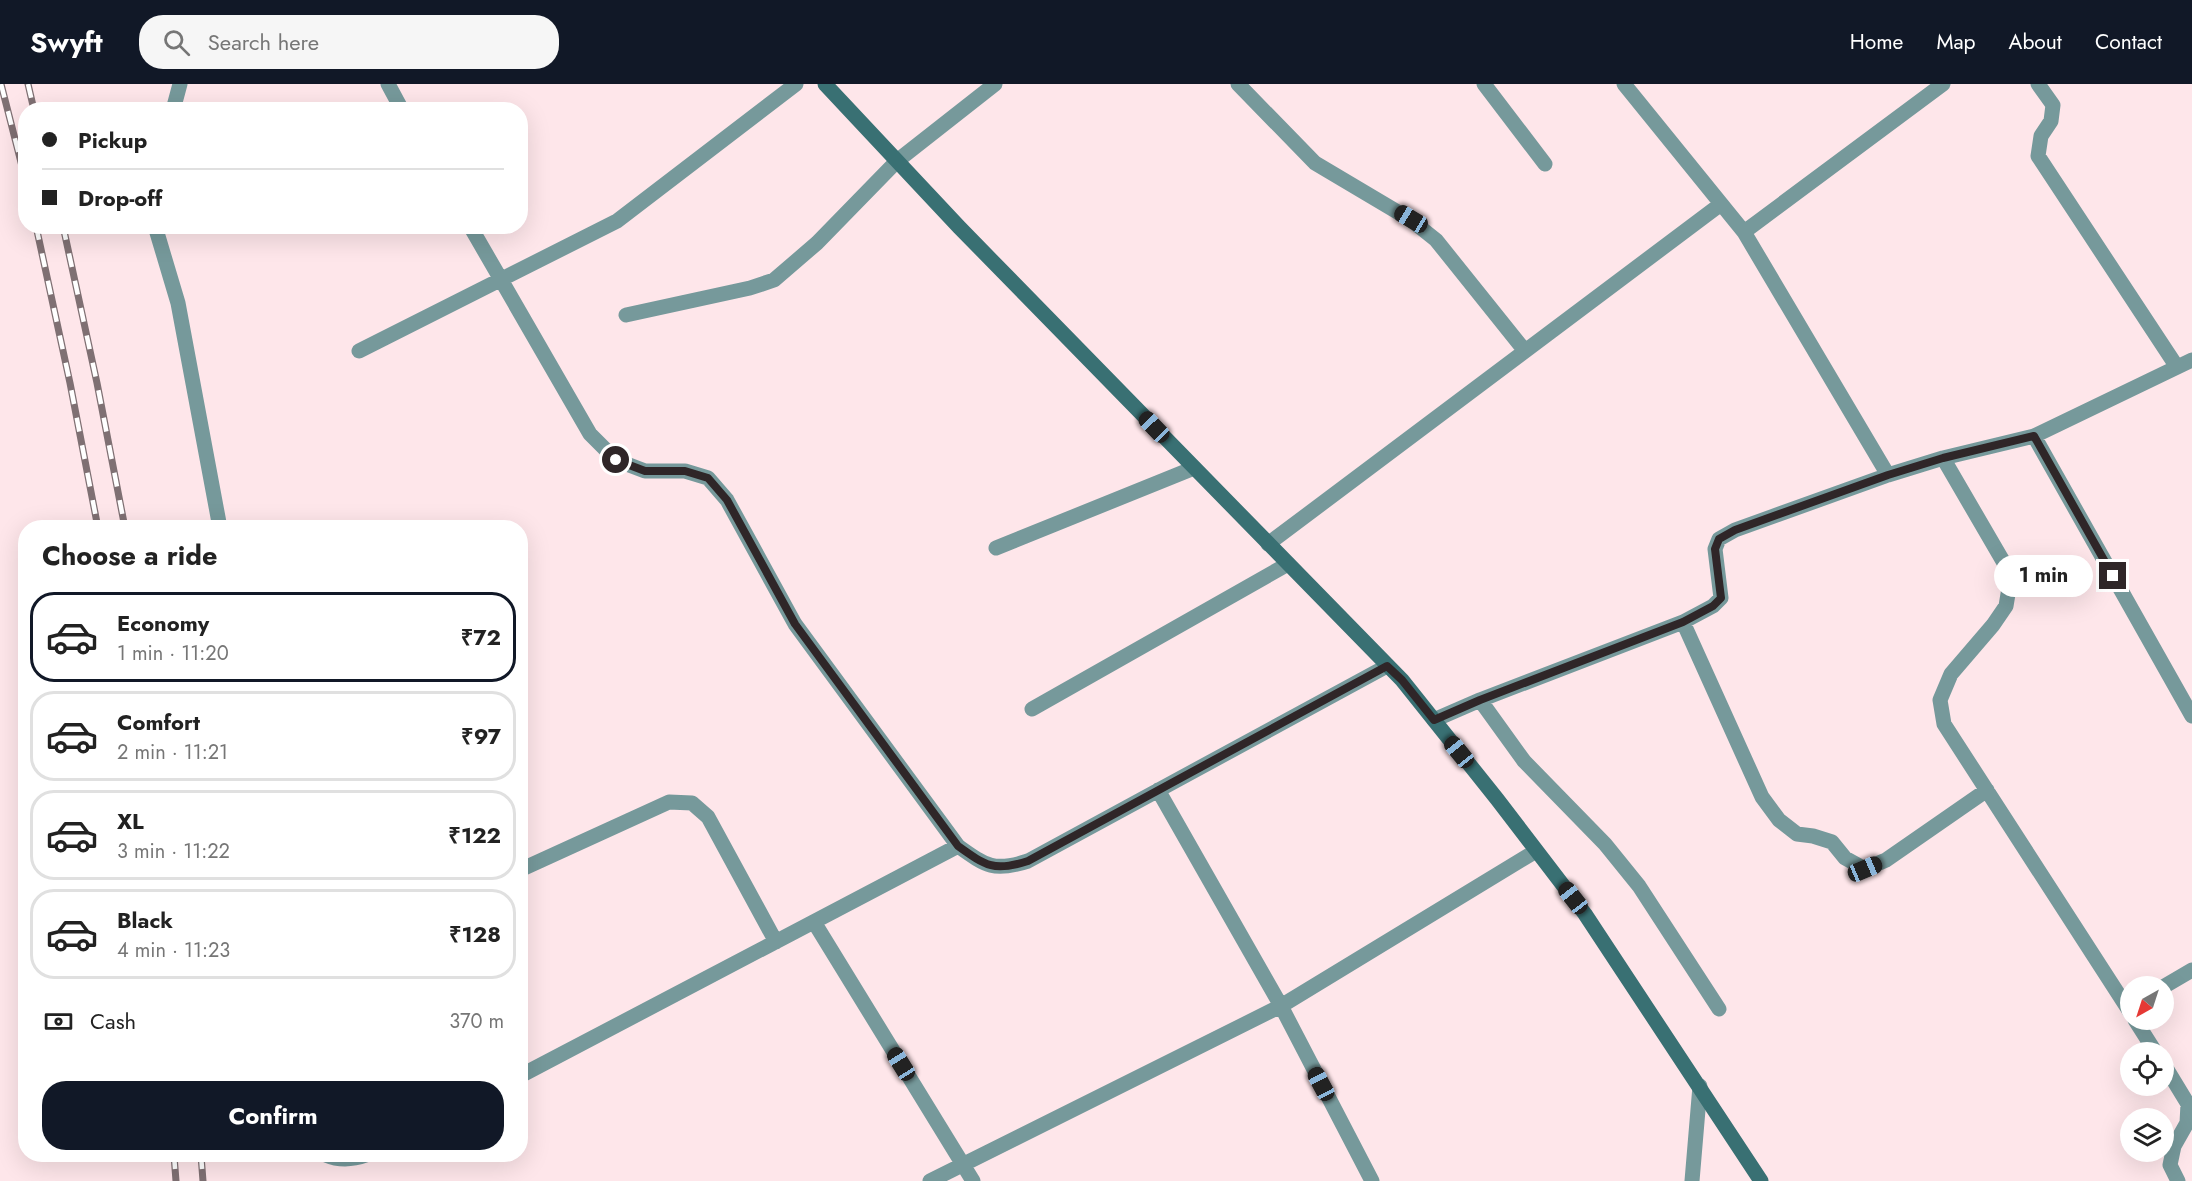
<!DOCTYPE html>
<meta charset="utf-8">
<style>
body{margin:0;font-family:Jost,sans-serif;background:#f6f6f6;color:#222;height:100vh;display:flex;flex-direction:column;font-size:22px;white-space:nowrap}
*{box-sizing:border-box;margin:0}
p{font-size:20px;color:#767676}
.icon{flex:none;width:33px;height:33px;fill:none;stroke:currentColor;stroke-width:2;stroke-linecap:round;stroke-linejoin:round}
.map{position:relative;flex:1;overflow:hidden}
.details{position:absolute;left:18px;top:436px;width:510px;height:642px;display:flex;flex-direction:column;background:#fff;border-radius:24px;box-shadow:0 6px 24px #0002}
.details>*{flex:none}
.top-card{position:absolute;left:18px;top:18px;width:510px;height:132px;border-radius:24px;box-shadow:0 6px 24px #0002;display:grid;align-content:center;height:132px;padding:0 24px;background:#fff}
.needle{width:39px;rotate:219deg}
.fabs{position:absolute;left:2120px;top:892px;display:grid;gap:12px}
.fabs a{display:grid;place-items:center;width:54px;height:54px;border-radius:50%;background:#fff;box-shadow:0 6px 24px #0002;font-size:30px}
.end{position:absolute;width:27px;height:27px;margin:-14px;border:8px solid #2f2628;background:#fff;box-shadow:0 0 0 3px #fff}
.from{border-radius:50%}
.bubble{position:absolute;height:42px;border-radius:21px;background:#fff;box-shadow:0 6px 24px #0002;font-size:20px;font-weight:700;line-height:42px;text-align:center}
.car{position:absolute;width:18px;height:36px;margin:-18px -9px;border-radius:8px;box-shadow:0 0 4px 2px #0007;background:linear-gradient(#222 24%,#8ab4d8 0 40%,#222 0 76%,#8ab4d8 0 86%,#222 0)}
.top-card b{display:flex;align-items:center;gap:21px;height:57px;font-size:22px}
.top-card b+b{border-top:2px solid #e0e0e0}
.top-card i{width:15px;height:15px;background:#222}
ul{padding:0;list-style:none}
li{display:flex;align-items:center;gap:18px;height:90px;margin:0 12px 9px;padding:0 12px;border:3px solid #e0e0e0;border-radius:24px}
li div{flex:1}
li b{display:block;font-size:22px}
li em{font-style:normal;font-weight:700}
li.on{border-color:#111827}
li>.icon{width:54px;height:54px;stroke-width:1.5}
h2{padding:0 24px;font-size:27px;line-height:72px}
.pay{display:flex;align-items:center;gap:15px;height:66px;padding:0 24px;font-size:22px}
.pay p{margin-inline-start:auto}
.button{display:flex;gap:12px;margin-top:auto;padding:12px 24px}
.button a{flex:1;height:69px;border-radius:24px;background:#111827;color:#fff;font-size:24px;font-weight:700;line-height:69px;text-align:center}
header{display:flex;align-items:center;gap:36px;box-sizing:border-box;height:84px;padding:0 30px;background:#111827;color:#fff}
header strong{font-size:28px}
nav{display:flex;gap:33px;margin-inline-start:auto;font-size:21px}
.search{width:420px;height:54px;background:#f6f6f6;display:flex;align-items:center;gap:15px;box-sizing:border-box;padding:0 21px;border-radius:24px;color:#767676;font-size:22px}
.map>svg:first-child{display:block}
</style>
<header>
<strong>Swyft</strong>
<div class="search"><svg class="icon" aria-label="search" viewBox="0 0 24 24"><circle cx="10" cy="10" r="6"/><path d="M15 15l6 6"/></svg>Search here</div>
<nav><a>Home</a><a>Map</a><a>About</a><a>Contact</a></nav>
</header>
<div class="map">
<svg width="2192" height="1097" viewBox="0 0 2192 1097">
<rect width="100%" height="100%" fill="#fee6ea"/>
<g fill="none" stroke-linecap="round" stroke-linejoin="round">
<path stroke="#76999b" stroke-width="15" d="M388 0 402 26
M1238 0 1315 79 1411 136 1436 156 1525 267
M1484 0 1545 80
M1624 0 1744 148 1888 391
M2038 0 2053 21 2051 37 2041 52 2038 72 2177 283
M173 26 180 0
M155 142 178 219 220 444
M470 142 590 350 616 376 645 387H685L708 394 727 416 795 540 958 762C986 782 994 788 1028 777L1387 582
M1744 148 1943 0
M626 231 750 204 774 196 817 159 897 77 995 0
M359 267 617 137 796 0
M2034 352 2192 632
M1943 374 2007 484 2009 504 2006 522 1993 541 1951 590 1940 616 1944 640 2130 928
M1268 460 1721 120
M996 464 1194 384
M1683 538 1762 713 1779 736 1797 750 1813 752 1832 758 1845 774 1865 785 1886 776 1987 706
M1480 616 1524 677 1605 760 1639 802 1719 925
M1032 625 1288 480
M1434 636 1480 616 1683 538 1713 522 1721 514 1715 465 1719 455 1735 446 1888 391 1943 374 2034 352 2192 276
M1158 706 1281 922 1372 1097
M520 786 669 718 692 719 708 733 776 858
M814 838 973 1097
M2163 903 2192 886
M2135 936 2156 969
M2163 979 2188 1020 2187 1039 2174 1062 2170 1081 2178 1097
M520 992 958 762
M326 1071C340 1077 352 1076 366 1071
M930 1097 1281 922 1536 767
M1692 1097 1700 1002"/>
<path stroke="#397073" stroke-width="15" d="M825 0 959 143 1402 596 1497 715 1585 830 1761 1097"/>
<defs>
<path id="rail" d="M1 0 26 98
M28 0 34 26
M36 142 70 299 98 444
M63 142 97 299 125 444
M174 1071 176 1097
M201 1071 203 1097"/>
</defs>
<use href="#rail" stroke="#7f7073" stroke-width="7"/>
<use href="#rail" stroke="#fff" stroke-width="4.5" stroke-dasharray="14" stroke-linecap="butt"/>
</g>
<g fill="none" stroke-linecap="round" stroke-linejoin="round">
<path stroke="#2f2628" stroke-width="8" d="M616 376 645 387H685L708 394 727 416 795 540 958 762C986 782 994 788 1028 777L1387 582 1402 596 1434 636 1480 616 1683 538 1713 522 1721 514 1715 465 1719 455 1735 446 1888 391 1943 374 2034 352 2113 492"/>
</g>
</svg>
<div class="fabs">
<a><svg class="needle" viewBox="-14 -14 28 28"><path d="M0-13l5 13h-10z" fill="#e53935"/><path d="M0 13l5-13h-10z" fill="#767676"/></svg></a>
<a><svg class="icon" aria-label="locate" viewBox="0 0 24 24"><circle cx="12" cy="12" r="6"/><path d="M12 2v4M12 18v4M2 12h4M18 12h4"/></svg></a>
<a><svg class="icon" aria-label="layers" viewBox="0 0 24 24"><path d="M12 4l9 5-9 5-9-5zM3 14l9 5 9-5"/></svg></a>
</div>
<i class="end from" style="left:616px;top:376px"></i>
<i class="end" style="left:2113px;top:492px"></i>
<div class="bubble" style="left:1994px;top:471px;width:99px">1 min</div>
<i class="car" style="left:1411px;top:135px;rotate:301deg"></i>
<i class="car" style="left:1154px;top:343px;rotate:316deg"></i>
<i class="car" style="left:1459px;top:668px;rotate:321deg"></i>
<i class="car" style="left:1865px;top:785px;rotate:67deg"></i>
<i class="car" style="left:1573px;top:814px;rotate:322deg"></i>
<i class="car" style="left:901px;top:980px;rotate:328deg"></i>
<i class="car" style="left:1321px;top:1000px;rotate:332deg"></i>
<div class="top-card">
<b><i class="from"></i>Pickup</b>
<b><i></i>Drop-off</b>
</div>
<section class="details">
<h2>Choose a ride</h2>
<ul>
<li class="on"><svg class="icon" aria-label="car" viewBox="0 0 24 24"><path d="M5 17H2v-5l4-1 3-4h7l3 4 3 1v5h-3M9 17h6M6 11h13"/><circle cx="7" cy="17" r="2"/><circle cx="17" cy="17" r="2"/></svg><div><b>Economy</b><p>1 min · 11:20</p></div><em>₹72</em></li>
<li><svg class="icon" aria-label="car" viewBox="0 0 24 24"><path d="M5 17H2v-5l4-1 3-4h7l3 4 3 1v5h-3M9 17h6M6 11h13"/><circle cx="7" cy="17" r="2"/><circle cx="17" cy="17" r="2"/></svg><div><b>Comfort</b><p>2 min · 11:21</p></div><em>₹97</em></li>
<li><svg class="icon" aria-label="car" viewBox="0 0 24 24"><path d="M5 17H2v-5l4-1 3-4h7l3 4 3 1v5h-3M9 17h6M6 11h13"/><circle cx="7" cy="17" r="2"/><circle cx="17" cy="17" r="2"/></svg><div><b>XL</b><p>3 min · 11:22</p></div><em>₹122</em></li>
<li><svg class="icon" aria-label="car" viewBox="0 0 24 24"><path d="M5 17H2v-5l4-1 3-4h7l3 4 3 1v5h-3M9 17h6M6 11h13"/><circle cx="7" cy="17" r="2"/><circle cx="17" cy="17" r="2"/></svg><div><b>Black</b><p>4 min · 11:23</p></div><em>₹128</em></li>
</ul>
<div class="pay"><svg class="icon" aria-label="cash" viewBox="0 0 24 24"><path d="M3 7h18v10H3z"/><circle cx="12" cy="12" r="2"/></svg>Cash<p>370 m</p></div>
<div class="button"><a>Confirm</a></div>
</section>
</div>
